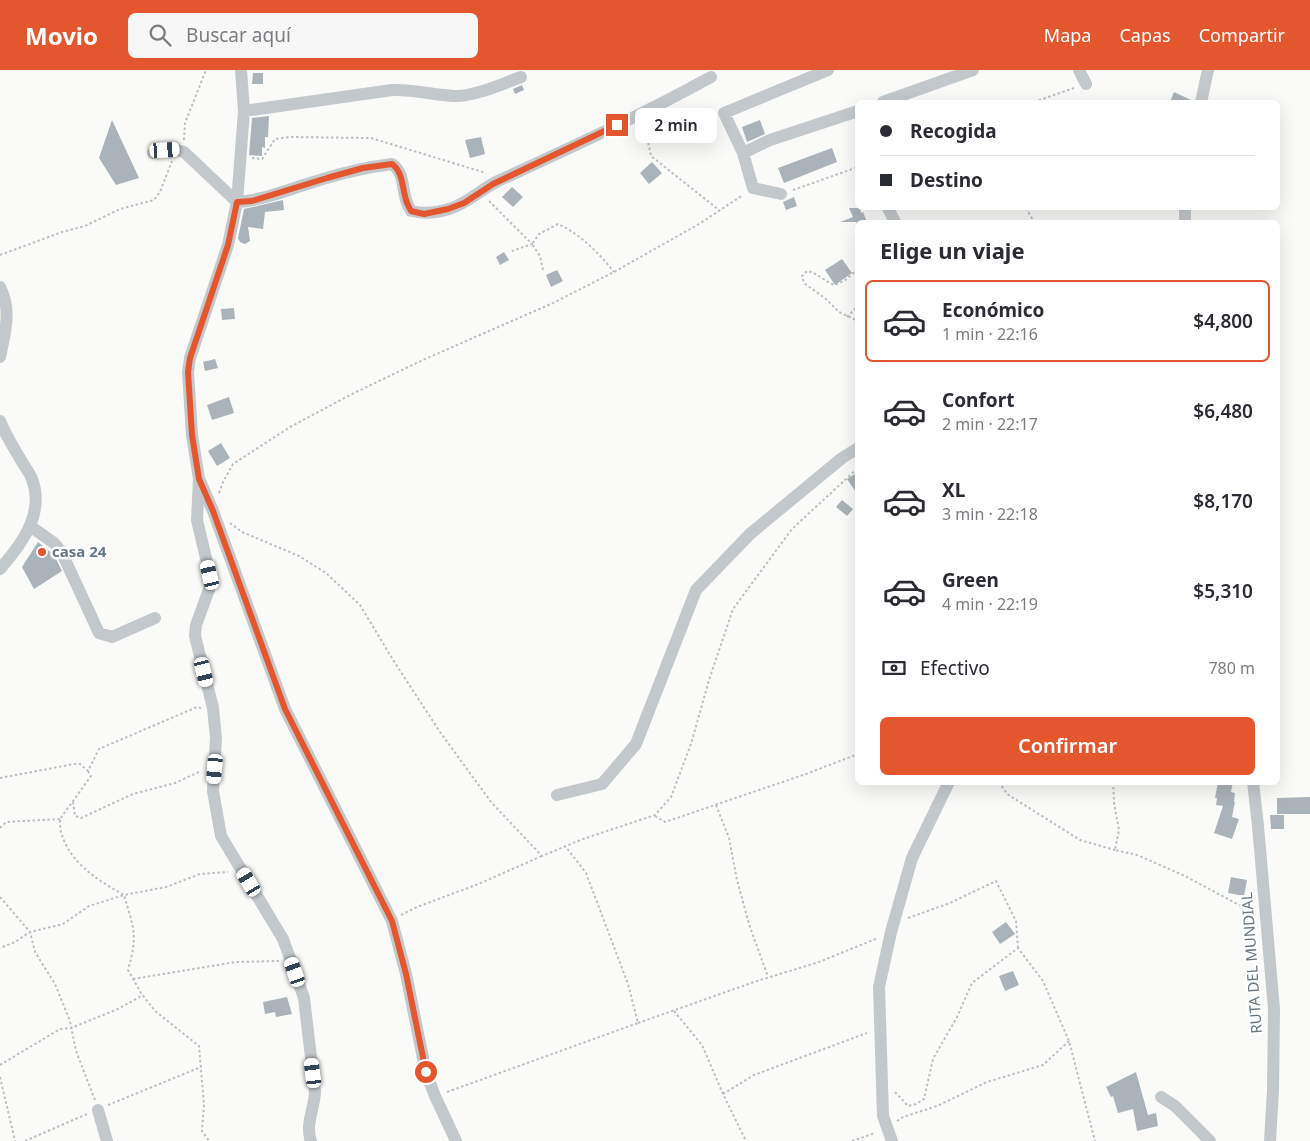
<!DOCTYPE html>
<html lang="es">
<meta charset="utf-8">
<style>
body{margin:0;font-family:"Noto Sans",sans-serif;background:#f7f7f7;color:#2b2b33;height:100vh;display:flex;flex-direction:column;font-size:19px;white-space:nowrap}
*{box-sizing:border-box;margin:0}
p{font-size:16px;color:#7c7c81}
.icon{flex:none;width:28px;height:28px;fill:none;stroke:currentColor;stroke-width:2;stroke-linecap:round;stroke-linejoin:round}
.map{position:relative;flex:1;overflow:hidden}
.drawer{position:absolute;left:855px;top:150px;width:425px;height:565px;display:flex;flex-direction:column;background:#fff;border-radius:8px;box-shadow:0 5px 20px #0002}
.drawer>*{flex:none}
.top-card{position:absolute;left:855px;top:30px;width:425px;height:110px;border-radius:8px;box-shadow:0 5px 20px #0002;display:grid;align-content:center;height:110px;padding:0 25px;background:#fff}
.end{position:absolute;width:22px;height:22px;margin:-11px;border:6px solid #e4572e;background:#fff;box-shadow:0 0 0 2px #fff}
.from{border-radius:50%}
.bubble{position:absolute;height:35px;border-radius:8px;background:#fff;box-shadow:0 5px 20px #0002;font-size:16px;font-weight:600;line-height:35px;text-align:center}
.car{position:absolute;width:15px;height:30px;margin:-15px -8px;border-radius:6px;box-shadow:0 0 4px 1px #0007;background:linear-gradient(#fff 24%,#345 0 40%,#fff 0 76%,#345 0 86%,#fff 0)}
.top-card b{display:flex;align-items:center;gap:18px;height:48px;font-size:19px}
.top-card b+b{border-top:1px solid #e1e1e2}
.top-card i{width:12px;height:12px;background:#2b2b33}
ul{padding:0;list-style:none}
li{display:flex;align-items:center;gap:15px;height:82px;margin:0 10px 8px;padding:0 15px;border:2px solid transparent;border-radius:8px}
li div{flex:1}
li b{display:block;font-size:19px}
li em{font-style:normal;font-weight:600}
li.on{border-color:#e4572e}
li>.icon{width:45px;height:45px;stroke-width:1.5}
h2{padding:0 25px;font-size:22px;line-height:60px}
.pay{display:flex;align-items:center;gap:12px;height:55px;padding:0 25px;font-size:19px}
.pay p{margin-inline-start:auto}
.action{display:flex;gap:10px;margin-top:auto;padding:10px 25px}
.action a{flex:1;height:58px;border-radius:8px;background:#e4572e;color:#fff;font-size:20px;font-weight:600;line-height:58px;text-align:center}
header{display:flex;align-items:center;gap:30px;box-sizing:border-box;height:70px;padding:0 25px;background:#e4572e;color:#fff}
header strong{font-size:24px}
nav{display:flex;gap:28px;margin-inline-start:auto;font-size:18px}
.search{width:350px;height:45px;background:#f7f7f7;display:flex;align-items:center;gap:12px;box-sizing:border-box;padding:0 18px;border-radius:8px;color:#7c7c81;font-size:19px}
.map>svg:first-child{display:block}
</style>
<header>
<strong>Movio</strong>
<div class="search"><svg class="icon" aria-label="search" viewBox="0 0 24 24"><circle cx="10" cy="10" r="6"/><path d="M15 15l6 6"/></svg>Buscar aquí</div>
<nav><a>Mapa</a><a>Capas</a><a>Compartir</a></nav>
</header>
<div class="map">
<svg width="1310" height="1071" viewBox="0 0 1310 1071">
<rect width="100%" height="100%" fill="#fafaf8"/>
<path fill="#aab3b9" d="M253 3H263V14H252Z
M522 15 524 20 515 24 513 19Z
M1174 22 1193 31V32H1170Z
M269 46 268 67H265V78L262 77V86L249 85 252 48Z
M112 50 139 108 116 115 99 88Z
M760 50 765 64 747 72 742 57Z
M481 67 485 84 470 88 465 70Z
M832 78 837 92 784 113 778 98Z
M652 92 662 103 649 114 640 103Z
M512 117 523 127 513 137 502 127Z
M794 127 797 136 786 140 783 132Z
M283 130 284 140 265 142 263 159 248 157 250 171 245 174 240 172 238 168 244 139Z
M849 138H860L861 143 863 142 867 152H858V156L856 152H840L853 147Z
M504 182 509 190 500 195 496 187Z
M842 189 852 203 835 215 825 200Z
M557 200 563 211 551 217 546 205Z
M234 238 235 249 222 250 221 239Z
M215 289 218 298 205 301 203 292Z
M229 327 234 343 212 350 207 335Z
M221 373 230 388 217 396 208 381Z
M858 402V425L847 409Z
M842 430 853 439 847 446 836 437Z
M38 472 54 485 62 501 34 519 22 497Z
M1218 712H1233L1231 722 1235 723 1234 732H1235L1232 747 1239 749 1232 769 1214 763 1223 736 1216 735 1217 728H1215Z
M1310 727V744H1277V728Z
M1270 745H1284V759H1271Z
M1231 807 1247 810 1244 826 1228 823Z
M1006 852 1015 864 1000 874 992 862Z
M1013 901 1019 915 1005 921 999 906Z
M287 927 292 944 276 947 275 942 265 944 263 932Z
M1136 1002 1148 1045 1156 1043 1158 1056 1137 1061 1133 1039 1118 1043 1113 1026 1111 1027 1106 1017Z"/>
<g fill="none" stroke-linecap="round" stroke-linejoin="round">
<path stroke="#bbbfc2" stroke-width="2" stroke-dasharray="2.5 2.5" stroke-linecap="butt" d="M1034 32 1074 18
M646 53V62L651 86 719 140
M184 70 185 53 206 0
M252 88 262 89 275 69 290 67 371 68 486 103
M793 120 858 97
M489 131 532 174 512 181
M1026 138 1034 152
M0 185 62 162 85 156 120 139 154 130 160 122 172 91
M858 199 844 211 835 215C825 212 818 203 807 201L802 206 804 213 826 229 839 242 858 251
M543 200 540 186 532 174 539 164 558 154C580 164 599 183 614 202
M847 247 858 236
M219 423 223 412 233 394 290 357 354 323 425 289 553 233 614 202 699 154 743 125
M230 453 242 462 299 486 326 503 360 535 393 590 440 662 491 732 542 786 583 769 655 745 671 727 691 674 709 610 733 539 792 459 858 398
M88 701 91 706 60 749C60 754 60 760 62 765 71 794 99 811 124 825L166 817 200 804 228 802
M0 708 74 694H80L88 701 99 679 197 637 201 638
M999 712 1007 724 1080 770 1115 780
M1113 712 1114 733 1119 760 1115 780 1137 785 1185 806 1254 843
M73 732 75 746 81 748 133 724 175 713 201 701
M716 735 729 768 737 810 749 854 768 907
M655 746 665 752 806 704 858 684
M0 758 6 752 60 749
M0 827 30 862 15 872 0 878
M401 845 417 837 476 815 542 786
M908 848 950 833 996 811 1016 851 1018 878
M133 909 236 892 279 891
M674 941 702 975 723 1024 746 1071
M638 953 757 911 819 892 878 868
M0 995 60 959 71 958 118 939 143 925
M0 1007 15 1071
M447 1022 638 953 628 914 586 803 566 777
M895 1022 908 1036 916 1034 924 1029 933 989 957 947 972 913 1018 878 1043 911 1069 971 1095 1071
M723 1024 754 1005 867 963
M95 1030 76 981 70 951 55 914 35 882 30 862 63 854 89 836 124 825C134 859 138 865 128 900L141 923 155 941 199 976 204 1035 202 1061 209 1071
M108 1035 201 997
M897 1051 903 1047 937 1036 987 1012 1043 995 1069 971
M25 1071 87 1044
M852 1071 875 1063"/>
<path stroke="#c3c8cc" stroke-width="12" d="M241 0 244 41 237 132 228 175 190 288 188 302 192 365 199 409 197 450 210 505V517L196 555 195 566 213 638 216 668 213 721 221 766 283 869 290 888 304 928 315 1022C314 1040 305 1055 311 1071
M1079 0 1086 14
M883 32 973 0
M1201 32 1208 0
M244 41 392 20C413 19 433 25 454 26 474 27 502 14 521 7
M153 83C164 80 173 78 184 82L237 132C266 130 295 117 323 109 346 102 369 97 392 94 404 102 402 117 406 130 407 134 409 137 411 141 424 144 436 143 449 139 467 134 481 119 498 111 570 78 642 45 711 7
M743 83 770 70 858 41
M781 124 753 118 743 83 724 43 828 0
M888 138 895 152
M1185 152V138
M0 217C12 240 5 263 0 287
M0 351C6 366 14 378 22 392 25 397 30 403 32 409 45 443 22 474 0 499
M200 411 213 441 285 639 392 851 406 904 426 1003 435 1026 456 1071
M30 456 54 473 61 481 99 563 112 567 155 548
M1253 712 1258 756 1274 939 1273 1020 1270 1071
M557 725 602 714 636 674 696 520 750 464 842 388 858 378
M1161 1027 1175 1036 1210 1071
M98 1040 107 1071
M892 1071 883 1046 879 917 891 862 912 788 949 712"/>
</g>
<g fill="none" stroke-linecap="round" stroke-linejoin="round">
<path stroke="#e4572e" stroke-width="6" d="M426 1002 406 904 392 851 285 639 213 441 199 409 192 365 188 302 190 288 228 175 237 132 252 131 327 108 363 98 392 94C403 102 402 117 406 130 407 134 409 137 411 141L424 144 448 139 464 133 493 114 617 55"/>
</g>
<circle fill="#e4572e" stroke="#fff" stroke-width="2" cx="42" cy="482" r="5"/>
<g text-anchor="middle" stroke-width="5" stroke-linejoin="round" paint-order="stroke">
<g font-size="15" font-weight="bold" fill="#657683" stroke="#fff" text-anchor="start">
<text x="52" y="487">casa 24</text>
</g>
<g font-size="15" fill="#657683" stroke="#fff">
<text transform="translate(1252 893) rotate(-94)" y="5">RUTA DEL MUNDIAL</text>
</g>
</g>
</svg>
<i class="end from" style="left:426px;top:1002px"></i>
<i class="end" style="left:617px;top:55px"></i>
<div class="bubble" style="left:635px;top:38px;width:82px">2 min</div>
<i class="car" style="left:165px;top:80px;rotate:87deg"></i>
<i class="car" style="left:210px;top:505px;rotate:347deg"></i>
<i class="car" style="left:204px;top:602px;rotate:166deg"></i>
<i class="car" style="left:215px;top:699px;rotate:185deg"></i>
<i class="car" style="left:249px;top:812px;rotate:329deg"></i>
<i class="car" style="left:295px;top:902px;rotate:341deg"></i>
<i class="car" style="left:313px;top:1003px;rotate:353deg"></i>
<div class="top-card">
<b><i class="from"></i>Recogida</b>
<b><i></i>Destino</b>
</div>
<section class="drawer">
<h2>Elige un viaje</h2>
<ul>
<li class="on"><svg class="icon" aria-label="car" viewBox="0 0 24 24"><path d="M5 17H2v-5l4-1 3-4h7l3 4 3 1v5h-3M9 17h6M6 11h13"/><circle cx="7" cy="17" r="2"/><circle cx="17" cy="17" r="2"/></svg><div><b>Económico</b><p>1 min · 22:16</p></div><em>$4,800</em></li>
<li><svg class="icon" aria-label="car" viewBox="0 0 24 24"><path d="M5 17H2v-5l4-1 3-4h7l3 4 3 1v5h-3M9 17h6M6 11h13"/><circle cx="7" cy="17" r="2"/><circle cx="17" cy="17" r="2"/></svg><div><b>Confort</b><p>2 min · 22:17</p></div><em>$6,480</em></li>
<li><svg class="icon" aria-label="car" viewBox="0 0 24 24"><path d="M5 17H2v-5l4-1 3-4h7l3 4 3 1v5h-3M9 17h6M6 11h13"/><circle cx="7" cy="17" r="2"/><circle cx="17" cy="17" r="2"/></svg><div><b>XL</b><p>3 min · 22:18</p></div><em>$8,170</em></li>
<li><svg class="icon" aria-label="car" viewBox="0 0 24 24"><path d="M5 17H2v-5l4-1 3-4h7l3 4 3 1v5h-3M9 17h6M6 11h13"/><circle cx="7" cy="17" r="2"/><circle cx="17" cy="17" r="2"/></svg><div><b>Green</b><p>4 min · 22:19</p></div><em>$5,310</em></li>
</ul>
<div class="pay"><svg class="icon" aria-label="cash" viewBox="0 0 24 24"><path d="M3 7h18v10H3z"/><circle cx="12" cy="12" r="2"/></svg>Efectivo<p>780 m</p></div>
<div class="action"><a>Confirmar</a></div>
</section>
</div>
